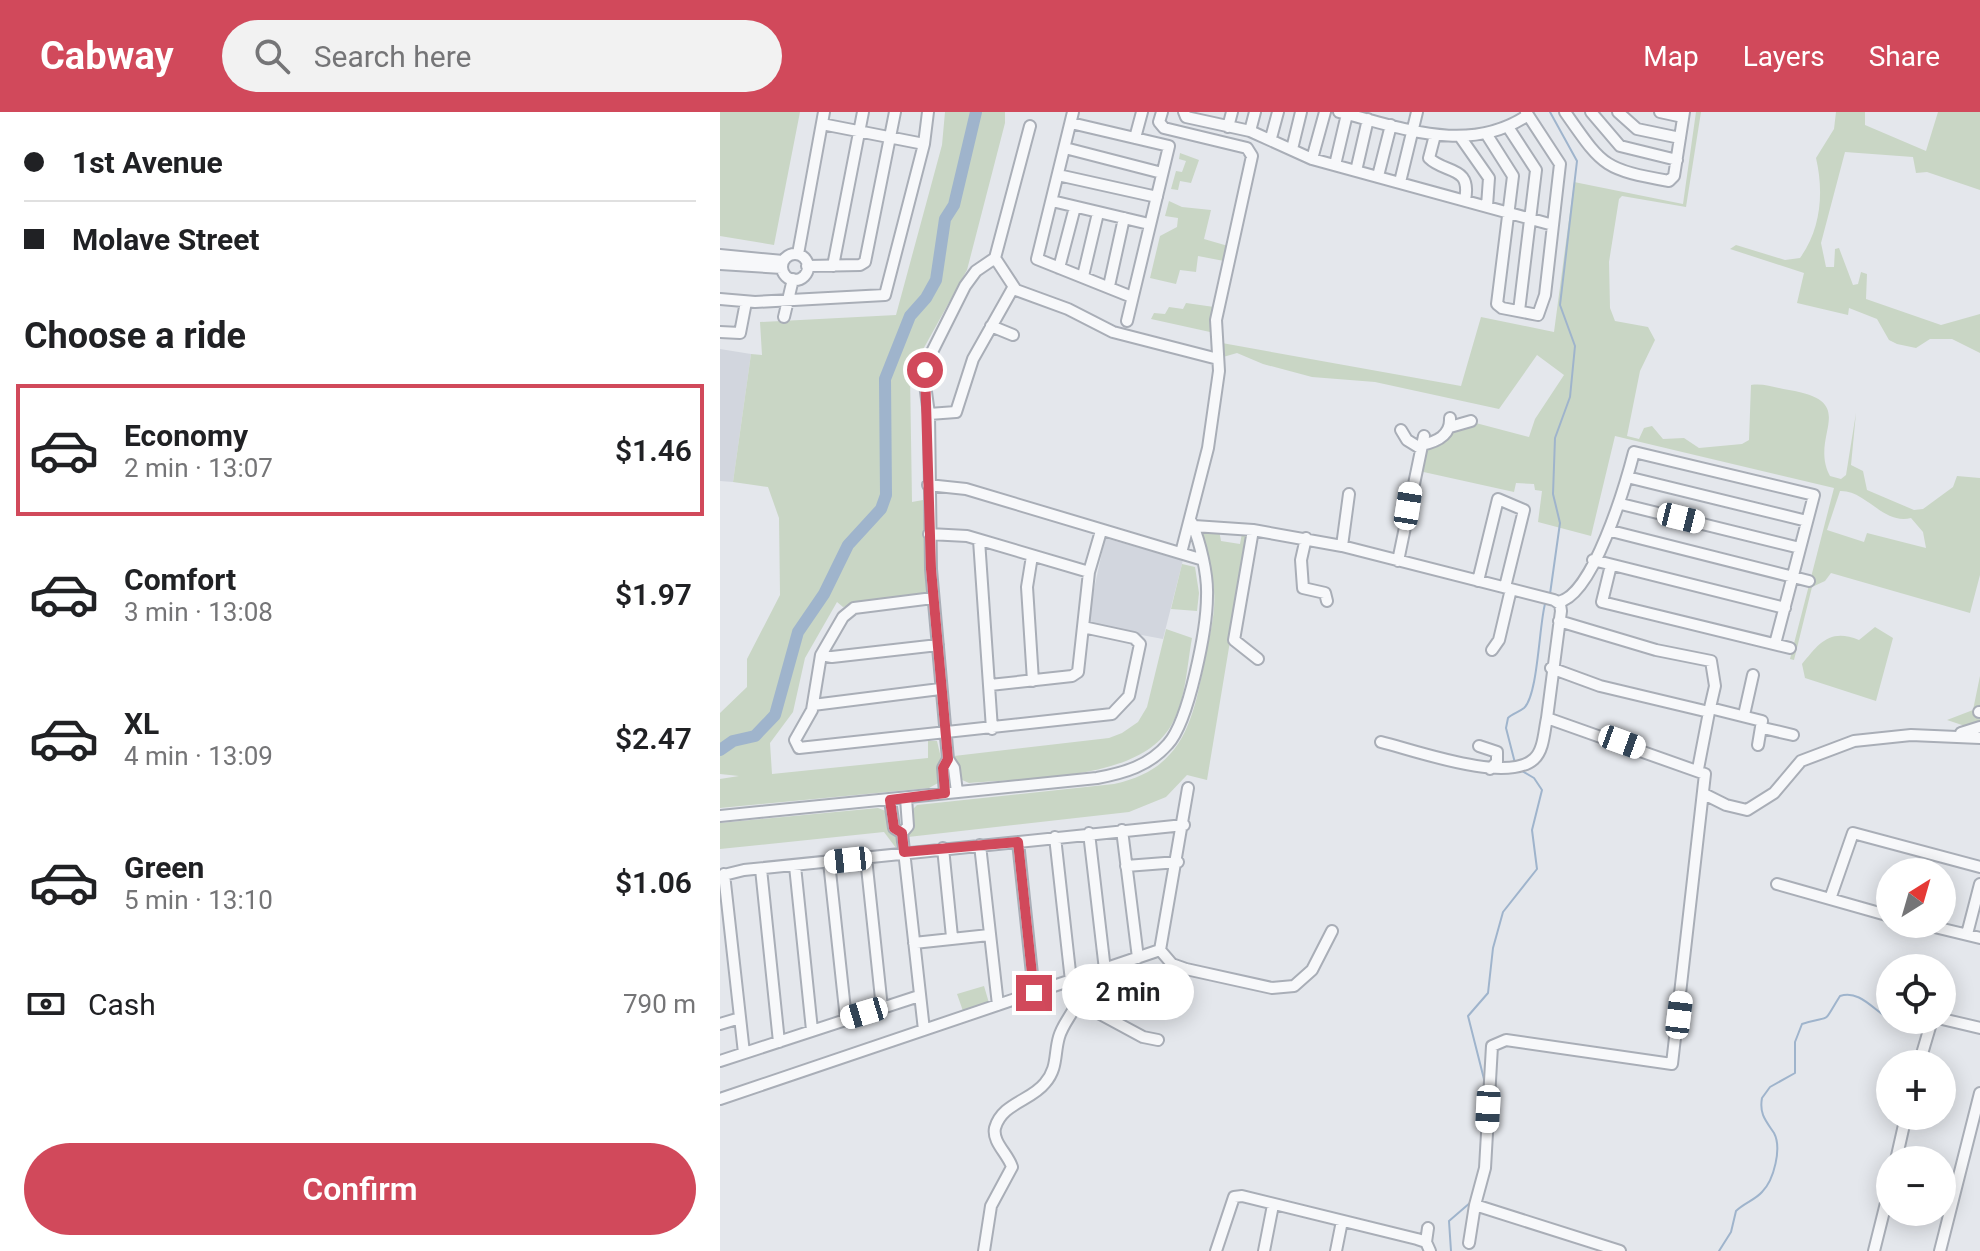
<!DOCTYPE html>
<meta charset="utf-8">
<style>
body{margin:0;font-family:Roboto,sans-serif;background:#f2f2f2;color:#202124;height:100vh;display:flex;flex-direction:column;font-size:30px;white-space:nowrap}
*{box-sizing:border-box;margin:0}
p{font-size:26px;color:#757577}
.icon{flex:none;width:44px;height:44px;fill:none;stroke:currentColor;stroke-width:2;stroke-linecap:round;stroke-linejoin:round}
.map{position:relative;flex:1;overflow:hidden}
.drawer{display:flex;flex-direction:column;background:#fff;width:720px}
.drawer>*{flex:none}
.top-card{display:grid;align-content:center;height:176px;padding:0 24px;background:#fff}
.needle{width:52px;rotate:37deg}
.buttons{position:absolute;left:1156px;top:746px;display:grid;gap:16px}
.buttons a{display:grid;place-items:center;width:80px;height:80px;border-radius:50%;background:#fff;box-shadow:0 4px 20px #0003;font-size:40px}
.end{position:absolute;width:36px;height:36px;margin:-18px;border:10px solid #d1495b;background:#fff;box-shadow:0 0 0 4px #fff}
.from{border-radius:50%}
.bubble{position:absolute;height:56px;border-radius:28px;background:#fff;box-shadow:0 4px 20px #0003;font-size:26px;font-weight:600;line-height:56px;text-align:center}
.car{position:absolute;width:24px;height:48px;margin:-24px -12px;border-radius:10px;box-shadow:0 0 6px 2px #0007;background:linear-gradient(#fff 24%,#345 0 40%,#fff 0 76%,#345 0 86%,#fff 0)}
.top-card b{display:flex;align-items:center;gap:28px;height:76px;font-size:30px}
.top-card b+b{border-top:2px solid #e0e0e0}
.top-card i{width:20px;height:20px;background:#202124}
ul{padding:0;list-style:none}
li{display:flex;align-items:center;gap:24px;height:132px;margin:0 16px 12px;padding:0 8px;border:4px solid transparent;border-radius:0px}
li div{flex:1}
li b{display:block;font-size:30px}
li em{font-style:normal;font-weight:600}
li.selected{border-color:#d1495b}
li>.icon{width:72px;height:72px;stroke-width:1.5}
h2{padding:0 24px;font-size:36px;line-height:96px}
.pay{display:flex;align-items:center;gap:20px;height:88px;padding:0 24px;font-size:30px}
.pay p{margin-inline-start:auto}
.button{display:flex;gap:16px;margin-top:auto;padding:16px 24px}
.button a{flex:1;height:92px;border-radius:48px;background:#d1495b;color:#fff;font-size:32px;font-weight:600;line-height:92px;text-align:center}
header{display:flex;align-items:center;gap:48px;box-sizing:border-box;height:112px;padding:0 40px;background:#d1495b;color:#fff}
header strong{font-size:38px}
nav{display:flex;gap:44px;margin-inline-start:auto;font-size:28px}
.search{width:560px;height:72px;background:#f2f2f2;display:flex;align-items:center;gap:20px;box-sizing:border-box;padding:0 28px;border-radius:44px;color:#757577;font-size:30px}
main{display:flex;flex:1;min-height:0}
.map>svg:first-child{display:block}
</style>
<header>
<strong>Cabway</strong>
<div class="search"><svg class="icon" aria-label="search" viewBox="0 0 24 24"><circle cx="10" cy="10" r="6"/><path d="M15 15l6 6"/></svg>Search here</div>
<nav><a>Map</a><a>Layers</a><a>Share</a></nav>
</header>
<main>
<section class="drawer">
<div class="top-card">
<b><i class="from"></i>1st Avenue</b>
<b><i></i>Molave Street</b>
</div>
<h2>Choose a ride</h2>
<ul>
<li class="selected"><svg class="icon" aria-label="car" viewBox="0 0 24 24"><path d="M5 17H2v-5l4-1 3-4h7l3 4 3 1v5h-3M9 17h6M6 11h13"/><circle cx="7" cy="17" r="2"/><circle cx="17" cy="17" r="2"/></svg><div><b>Economy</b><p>2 min · 13:07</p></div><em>$1.46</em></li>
<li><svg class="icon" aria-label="car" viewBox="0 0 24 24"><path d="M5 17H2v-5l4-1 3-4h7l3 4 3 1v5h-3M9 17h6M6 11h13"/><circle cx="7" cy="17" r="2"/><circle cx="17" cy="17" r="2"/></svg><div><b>Comfort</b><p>3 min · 13:08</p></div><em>$1.97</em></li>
<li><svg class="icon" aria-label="car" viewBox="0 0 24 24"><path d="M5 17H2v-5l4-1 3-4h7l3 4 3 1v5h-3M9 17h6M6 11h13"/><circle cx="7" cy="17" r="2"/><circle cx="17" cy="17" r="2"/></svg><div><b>XL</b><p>4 min · 13:09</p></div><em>$2.47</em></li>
<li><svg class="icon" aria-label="car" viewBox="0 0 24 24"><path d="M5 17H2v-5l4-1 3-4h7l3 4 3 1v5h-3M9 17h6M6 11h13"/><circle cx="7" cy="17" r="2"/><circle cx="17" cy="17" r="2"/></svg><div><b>Green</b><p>5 min · 13:10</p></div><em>$1.06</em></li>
</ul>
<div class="pay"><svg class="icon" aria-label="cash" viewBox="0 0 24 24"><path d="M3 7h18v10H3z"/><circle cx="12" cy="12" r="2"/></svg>Cash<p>790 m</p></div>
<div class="button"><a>Confirm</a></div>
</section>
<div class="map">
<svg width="1260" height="1139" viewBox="0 0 1260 1139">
<rect width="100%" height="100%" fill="#e4e7ec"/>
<path fill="#d2d6de" d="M0 237 31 242 13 370 0 369Z
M385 426 463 448 443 527 384 516 367 510Z"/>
<path fill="#c9d6c5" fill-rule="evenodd" d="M0 0H80L54 133 0 124Z
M225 0H285V11L247 158 190 261 192 390 203 388 207 480 123 495 117 490 85 546 73 600 50 631 52 662 208 646V629H217L221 646 218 671 209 676 0 696V667L19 664 0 662V601L27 575V547L60 483 59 406 48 375 13 370 31 242 42 243 40 210 176 203 222 33Z
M976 0H981L966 95 902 84 899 87 889 150 890 196 895 209 928 215 935 228 920 259 907 324 919 327 924 316 932 314 943 327 964 326 979 336 1022 332 1029 328 1031 273C1044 271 1056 276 1069 278 1142 290 1088 323 1110 364L1121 367 1126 363 1136 301 1131 353 1143 359 1147 378 1194 398 1203 397 1233 375 1237 364 1260 366V463L1250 501 1111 461 1105 469 1092 475 1074 548 1070 547 1114 376 895 324 871 424 818 410 822 379 815 378 814 372 796 371 794 380 699 359 704 337 752 310 809 325 815 307 844 263 817 243 779 297 655 270 592 265 543 252 517 241 503 245 502 231 741 274 761 205 834 220 854 70 963 92ZM1120 379C1146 378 1163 413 1191 406L1203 420 1206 436 1147 421 1144 430 1107 418Z
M1116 0H1145V13L1206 39 1218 0H1260V78L1207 60 1196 61 1193 45 1125 40 1101 131 1106 155H1114L1115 137 1119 136 1133 173 1138 172 1141 160 1147 162 1146 187 1221 213 1260 202V241L1232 227H1210L1196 236 1177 232 1169 228 1157 207 1129 196 1128 203 1077 191 1084 161 1010 137 1016 133 1065 148 1080 146C1101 117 1104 80 1096 46L1114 17Z
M460 41 479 48 471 71 460 69 458 78 451 77 456 59 462 60 466 49 459 47Z
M449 89 462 95 491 98 484 127 508 134 504 149 478 144 476 160 460 158 456 172 430 166 440 124 457 115 458 106 445 104Z
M466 191 494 195 490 220 431 207 434 201 445 202 449 195 463 197Z
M480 418H499L501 429 520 432 522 421H528L487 668 467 663 446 685 409 700 188 725 193 715 191 699 197 693 394 672C464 657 473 608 485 547 489 525 496 502 494 479 493 458 484 439 480 418Z
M462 452 475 455 479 481 477 499 451 497Z
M1155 515 1173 526 1156 589 1085 566 1082 552C1099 532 1109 516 1139 528Z
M446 517 472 526C467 553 466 586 453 610 423 670 309 665 249 671L240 667 241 657 234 644 389 626 402 621 418 610 427 595Z
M1260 564V619L1227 608 1253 598Z
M158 696 168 700 176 724V736L164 720 0 737V711Z
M264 874 269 891 243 899 237 882Z"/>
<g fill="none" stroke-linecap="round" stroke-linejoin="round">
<path stroke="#9fb4cc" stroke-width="2" d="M830 0 857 49 840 193 855 234 850 285 835 326 833 382 840 411 830 482
M795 651 786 616 788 606C792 602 799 600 804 596 818 583 819 514 825 492
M765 971 748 904 768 881 773 836 783 800 817 757 812 718 822 678 814 666 802 659
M731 1139 729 1109 751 1090
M999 1139 1011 1120 1016 1099C1024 1091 1035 1088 1042 1080 1054 1068 1062 1036 1054 1021 1046 1009 1039 1002 1042 986L1050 975 1075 961V930L1082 912C1114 902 1101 914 1120 884 1146 876 1159 911 1191 916"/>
<path stroke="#9fb4cc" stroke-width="12" d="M0 638 13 629 35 624 55 603 78 520 104 482 128 433 161 397 166 383 165 267 190 204 206 186 216 168 225 107 234 93 256 0"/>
<defs>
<path id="minor" d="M353 0 317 147 412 185
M442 0 439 10 444 16 527 36 532 44 496 208 499 259 488 336 461 441
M464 0 466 5 530 19 592 47 833 113
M619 0C683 16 749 43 808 3
M845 0C883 54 882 57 949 69L954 64 964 0
M871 0 900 34 957 48
M898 0 917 17 960 26
M940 0 963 5
M351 11 449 34 407 209
M102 12 204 32
M310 14 275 146 296 178 348 197 393 220 498 247
M508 15 512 0
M788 15 816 58 799 199
M530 19 535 0
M715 23 709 46C725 62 752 53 745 88
M767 23 793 64 777 192 782 196 818 203 825 183 840 52 806 0
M415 26 422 0
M551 26 558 0
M741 26 769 66 767 94
M345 36 442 61
M572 37 581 0
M592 47 605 0
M615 53 627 2
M636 59 648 7
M338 63 437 85
M658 64 671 13
M680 70 697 0
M332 89 429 112
M78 142 104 0
M62 155a13 13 0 1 1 26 0a13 13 0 1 1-26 0Z
M0 143 63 149
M0 152 62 156
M87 154 140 153 145 150 175 0
M113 154 143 0
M339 156 355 95
M363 164 378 101
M389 174 404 106
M0 187 35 190 165 183 204 32 208 0
M64 205 73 167
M271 214 293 223
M0 220 20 221 26 190
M209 302 236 300 253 247 293 176
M730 315 751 309
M681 318 687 328 700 336
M701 333C716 330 731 324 730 306
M907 365 1087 409
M208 373 246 377 480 447
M901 392 1080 436
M474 414 533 418 622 434 834 488 840 492 841 499 827 606 985 662 952 952 786 928 772 934 765 1056 755 1093 900 1139
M533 418 514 528 538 547
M891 419 1089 469
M209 422 247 424 369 460
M586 426 581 448 583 476 605 481 607 489
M259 428 272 617
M622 434 629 382
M312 444 307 475 313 569
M873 448 1065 496
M678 449 704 324
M891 453 882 490 1070 536
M758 469 778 387 804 398 785 475
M213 486 134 496 123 505 101 543 92 598 75 628 79 636 392 602 409 584 420 532 414 526 363 515
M838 490C873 485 906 371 914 340L1094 383 1055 532
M839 509 936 538 991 549 995 574 989 600
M772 538 779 528 791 477
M101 543 112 545 218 533
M831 556 880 574 989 600 978 657
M358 560 369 460 381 419
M270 573 352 564 358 560
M93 593 220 577
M990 596 1042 609 1038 633
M1259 600H1260
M1024 603 1033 563
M1043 616 1073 623
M1241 621 1260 615
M661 630C694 638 787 672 814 647 824 638 824 619 827 606
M759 634 777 640V650L770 657
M237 680 234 656 228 647 211 457 209 302 204 265 207 250 245 174 256 159 275 146
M225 681 223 656 228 647
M984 682 1006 693 1027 698 1054 681 1081 649 1134 629 1191 623 1260 626
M170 688 174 716 182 721 188 714 186 686
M0 704 377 666C404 661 429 654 448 632 469 609 487 516 487 484 488 462 480 430 472 411
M402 718 418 846
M182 721 204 918
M369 721 385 858
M335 725 351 869
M298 730 314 881
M260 733 278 893
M223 736 232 825
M146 746 162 896
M109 750 126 907
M75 754 92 918
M406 754 458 750
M41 757 59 930
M4 762 24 941
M0 764 24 758 464 713
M1057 772 1170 804
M1110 787 1133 721 1260 755
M1202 812 1260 826
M1247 822 1260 772
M194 831 269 823
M440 838 452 852 466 857 552 876 574 874 592 858 612 819
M440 838 468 676
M358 890 423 925 438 928
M1222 907 1260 916
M0 912 20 906
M0 949 199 884
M1199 952 1212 908
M0 987 440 838
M1176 1048 1186 1004
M706 1130 708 1116
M749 1131 755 1093
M264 1139 271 1094 292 1055C288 1042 272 1030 275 1016 282 991 311 989 325 971 338 956 334 942 339 925 345 904 366 892 356 868
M496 1139 514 1085 522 1084 697 1127 706 1130 710 1139
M544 1139 553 1093
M616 1139 622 1109
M1154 1139 1170 1075
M1220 1139 1260 981"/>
</defs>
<use href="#minor" stroke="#a9aeb7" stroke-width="14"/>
<use href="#minor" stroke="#f7f8fa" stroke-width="10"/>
</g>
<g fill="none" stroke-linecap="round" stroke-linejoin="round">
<path stroke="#d1495b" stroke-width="10" d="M205 258 211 457 228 647 223 656 225 681 170 688 174 716 182 721 184 740 298 730 314 881"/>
</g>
</svg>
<div class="buttons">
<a><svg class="needle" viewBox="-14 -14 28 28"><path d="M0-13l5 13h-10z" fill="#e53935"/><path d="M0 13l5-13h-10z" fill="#757577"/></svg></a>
<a><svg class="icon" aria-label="locate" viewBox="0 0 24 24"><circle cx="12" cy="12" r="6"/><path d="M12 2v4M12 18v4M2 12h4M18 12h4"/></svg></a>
<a>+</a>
<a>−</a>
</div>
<i class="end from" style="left:205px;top:258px"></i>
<i class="end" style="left:314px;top:881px"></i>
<div class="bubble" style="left:342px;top:852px;width:132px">2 min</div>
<i class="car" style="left:688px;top:394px;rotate:9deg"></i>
<i class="car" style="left:961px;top:406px;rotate:104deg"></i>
<i class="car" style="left:902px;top:630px;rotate:110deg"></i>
<i class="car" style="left:128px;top:748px;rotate:264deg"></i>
<i class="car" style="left:144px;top:901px;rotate:253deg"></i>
<i class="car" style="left:959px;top:903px;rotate:7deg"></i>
<i class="car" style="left:768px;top:997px;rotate:183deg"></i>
</div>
</main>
